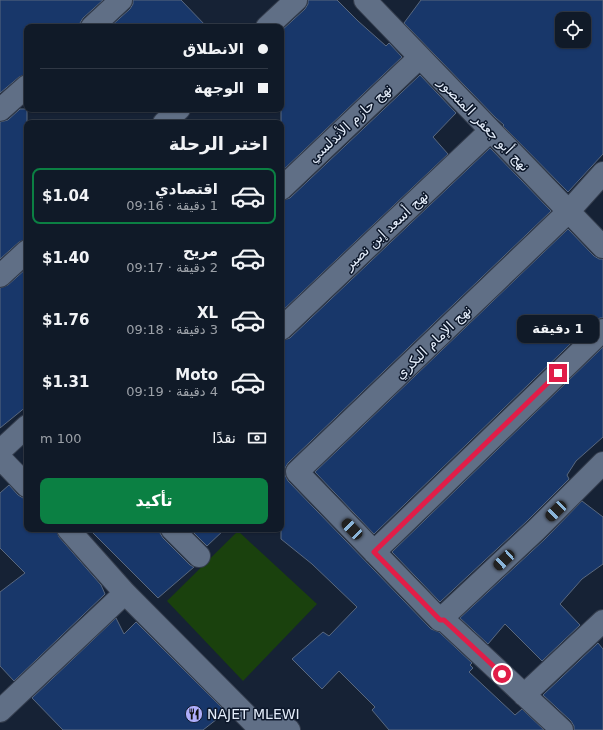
<!DOCTYPE html>
<html lang="ar">
<meta charset="utf-8">
<style>
body{margin:0;font-family:"DejaVu Sans","Noto Sans Arabic",sans-serif;background:#192330;color:#f1f3f6;direction:rtl;height:100vh;display:flex;flex-direction:column;font-size:15px;white-space:nowrap}
*{box-sizing:border-box;margin:0}
p{font-size:13px;color:#9ca1a8}
.icon{flex:none;width:22px;height:22px;fill:none;stroke:currentColor;stroke-width:2;stroke-linecap:round;stroke-linejoin:round}
.map{position:relative;flex:1;overflow:hidden;direction:ltr}
.side{position:absolute;left:24px;top:120px;width:260px;height:412px;display:flex;flex-direction:column;background:#101a28;border-radius:8px;box-shadow:0 1px 3px #0004,0 0 0 1px #303845;direction:rtl}
.side>*{flex:none}
.guide{position:absolute;left:24px;top:24px;width:260px;height:88px;border-radius:8px;box-shadow:0 1px 3px #0004,0 0 0 1px #303845;direction:rtl;display:grid;align-content:center;height:88px;padding:0 16px;background:#101a28}
.buttons{position:absolute;left:555px;top:12px;display:grid;gap:8px}
.buttons a{display:grid;place-items:center;width:36px;height:36px;border-radius:8px;background:#101a28;box-shadow:0 1px 3px #0004,0 0 0 1px #303845;font-size:20px}
.end{position:absolute;width:18px;height:18px;margin:-9px;border:5px solid #e11d48;background:#fff;box-shadow:0 0 0 2px #fff}
.from{border-radius:50%}
.bubble{position:absolute;height:28px;border-radius:8px;background:#101a28;box-shadow:0 1px 3px #0004,0 0 0 1px #303845;font-size:13px;font-weight:800;line-height:28px;text-align:center;direction:rtl}
.car{position:absolute;width:12px;height:24px;margin:-12px -6px;border-radius:5px;box-shadow:0 0 3px 1px #0007;background:linear-gradient(#222 24%,#8ab4d8 0 40%,#222 0 76%,#8ab4d8 0 86%,#222 0)}
.guide b{display:flex;align-items:center;gap:14px;height:38px;font-size:15px}
.guide b+b{border-top:1px solid #303845}
.guide i{width:10px;height:10px;background:#f1f3f6}
ul{padding:0;list-style:none}
li{display:flex;align-items:center;gap:12px;height:56px;margin:0 8px 6px;padding:0 8px;border:2px solid transparent;border-radius:8px}
li div{flex:1}
li b{display:block;font-size:15px}
li em{font-style:normal;font-weight:800}
li.selected{border-color:#0b8043}
li>.icon{width:36px;height:36px;stroke-width:1.5}
h2{padding:0 16px;font-size:18px;line-height:48px}
.pay{display:flex;align-items:center;gap:10px;height:44px;padding:0 16px;font-size:15px}
.pay p{margin-inline-start:auto}
.primary-button{display:flex;gap:8px;margin-top:auto;padding:8px 16px}
.primary-button a{flex:1;height:46px;border-radius:8px;background:#0b8043;color:#fff;font-size:16px;font-weight:800;line-height:46px;text-align:center}
.map>svg:first-child{display:block}
</style>
<div class="map">
<svg width="603" height="730" viewBox="0 0 603 730">
<rect width="100%" height="100%" fill="#162235"/>
<path fill="#1a410d" d="M238 531 317 604 243 681 167 601Z"/>
<path fill="#18376a" stroke="#59687f" fill-rule="evenodd" d="M0 0H103L83 18 80 23V27H27V74L19 77 0 93Z
M133 0H181L207 27H110L130 9 133 4Z
M308 0H337L358 21 386 46 389 43 402 57 281 172V31L305 9 308 4Z
M421 0H603V154L568 192 503 126 504 125 496 118 404 23ZM562 19H584V41H562Z
M420 75 456 113 433 137 448 154 281 312V201L290 198Z
M20 109H27V239L19 242 0 259V122L8 120Z
M490 148 551 211 288 463 285 468V475L288 481 431 629 439 632 472 663 470 665 473 668 469 672 515 715 522 709 544 730H389L372 710 375 707 339 671 322 689 292 659 323 632 329 636 357 607 312 564 281 539V341L290 338Z
M568 229 594 256 599 259H603V318H600L594 321 374 534 315 472Z
M27 268V406L0 428V288L8 285Z
M603 347V437L576 461 567 475 569 479 527 521 440 602 392 552Z
M9 485 18 495 23 498H27V529H56L59 537 101 585 105 594 14 681 0 666V592L25 573 0 548V493Z
M582 501 603 517V564L582 579 560 604 580 625 542 661 505 624 488 644 460 618 545 539Z
M89 529H160V533L163 538 190 565 194 567 158 598Z
M190 529H225L207 546Z
M116 618 124 634 136 622 226 712 203 730H63L32 698Z
M598 643 603 649V730H574V726L571 721 543 695Z"/>
<g fill="none" stroke-linecap="round" stroke-linejoin="round">
<defs>
<path id="street" d="M365 0 603 247
M92 27 121 0
M267 27 296 0
M0 110 27 86
M164 123 179 109
M281 189 420 57
M0 276 27 251
M281 329 490 131
M0 451 27 426
M0 458 27 486
M68 529 125 593 259 728
M172 529 199 556
M374 552 603 330
M440 620 536 530 603 463
M524 695 603 621
M0 711 125 593
M257 730 259 728 277 725 289 730
M562 730 444 620H440L297 472 568 212 603 173"/>
</defs>
<use href="#street" stroke="#343d4d" stroke-width="24"/>
<use href="#street" stroke="#606f86" stroke-width="22"/>
</g>
<g fill="none" stroke-linecap="round" stroke-linejoin="round">
<path stroke="#e11d48" stroke-width="5" d="M502 674 444 620H440L374 552 558 373"/>
</g>
<defs>
<symbol id="restaurant-disc" viewBox="-11 -11 22 22"><circle r="9.5" fill="#afaefa" stroke="#0d182b"/><path d="M-5-6h1v4h1v-4h1v4h1v-4h1v5L-1.5 .5V6h-2V.5L-5-1ZM5-6V6H3V1.5H1.5Q1.5-4 5-6Z" fill="#111"/></symbol>
</defs>
<g fill-rule="evenodd">
<use href="#restaurant-disc" x="184" y="704" width="20" height="20"/>
</g>
<g text-anchor="middle" stroke-width="3" stroke-linejoin="round" paint-order="stroke">
<g font-size="14" fill="#e4edfa" stroke="#0d182b">
<text transform="translate(350 123) rotate(-43)" y="5">نهج حازم الأندلسي</text>
<text transform="translate(484 124) rotate(46)" y="5">نهج أبو جعفر المنصور</text>
<text transform="translate(386 230) rotate(-43)" y="5">نهج أسعد إبن نصير</text>
<text transform="translate(433 342) rotate(-44)" y="5">نهج الإمام البكري</text>
</g>
<g font-size="14" fill="#e4edfa" stroke="#0d182b" text-anchor="start">
<text x="207" y="719">NAJET MLEWI</text>
</g>
</g>
</svg>
<div class="buttons">
<a><svg class="icon" aria-label="locate" viewBox="0 0 24 24"><circle cx="12" cy="12" r="6"/><path d="M12 2v4M12 18v4M2 12h4M18 12h4"/></svg></a>
</div>
<i class="end from" style="left:502px;top:674px"></i>
<i class="end" style="left:558px;top:373px"></i>
<div class="bubble" style="left:517px;top:315px;width:82px">1 دقيقة</div>
<i class="car" style="left:556px;top:511px;rotate:226deg"></i>
<i class="car" style="left:352px;top:529px;rotate:316deg"></i>
<i class="car" style="left:504px;top:560px;rotate:227deg"></i>
<div class="guide">
<b><i class="from"></i>الانطلاق</b>
<b><i></i>الوجهة</b>
</div>
<section class="side">
<h2>اختر الرحلة</h2>
<ul>
<li class="selected"><svg class="icon" aria-label="car" viewBox="0 0 24 24"><path d="M5 17H2v-5l4-1 3-4h7l3 4 3 1v5h-3M9 17h6M6 11h13"/><circle cx="7" cy="17" r="2"/><circle cx="17" cy="17" r="2"/></svg><div><b>اقتصادي</b><p>1 دقيقة · 09:16</p></div><em>$1.04</em></li>
<li><svg class="icon" aria-label="car" viewBox="0 0 24 24"><path d="M5 17H2v-5l4-1 3-4h7l3 4 3 1v5h-3M9 17h6M6 11h13"/><circle cx="7" cy="17" r="2"/><circle cx="17" cy="17" r="2"/></svg><div><b>مريح</b><p>2 دقيقة · 09:17</p></div><em>$1.40</em></li>
<li><svg class="icon" aria-label="car" viewBox="0 0 24 24"><path d="M5 17H2v-5l4-1 3-4h7l3 4 3 1v5h-3M9 17h6M6 11h13"/><circle cx="7" cy="17" r="2"/><circle cx="17" cy="17" r="2"/></svg><div><b>XL</b><p>3 دقيقة · 09:18</p></div><em>$1.76</em></li>
<li><svg class="icon" aria-label="car" viewBox="0 0 24 24"><path d="M5 17H2v-5l4-1 3-4h7l3 4 3 1v5h-3M9 17h6M6 11h13"/><circle cx="7" cy="17" r="2"/><circle cx="17" cy="17" r="2"/></svg><div><b>Moto</b><p>4 دقيقة · 09:19</p></div><em>$1.31</em></li>
</ul>
<div class="pay"><svg class="icon" aria-label="cash" viewBox="0 0 24 24"><path d="M3 7h18v10H3z"/><circle cx="12" cy="12" r="2"/></svg>نقدًا<p>100 m</p></div>
<div class="primary-button"><a>تأكيد</a></div>
</section>
</div>
